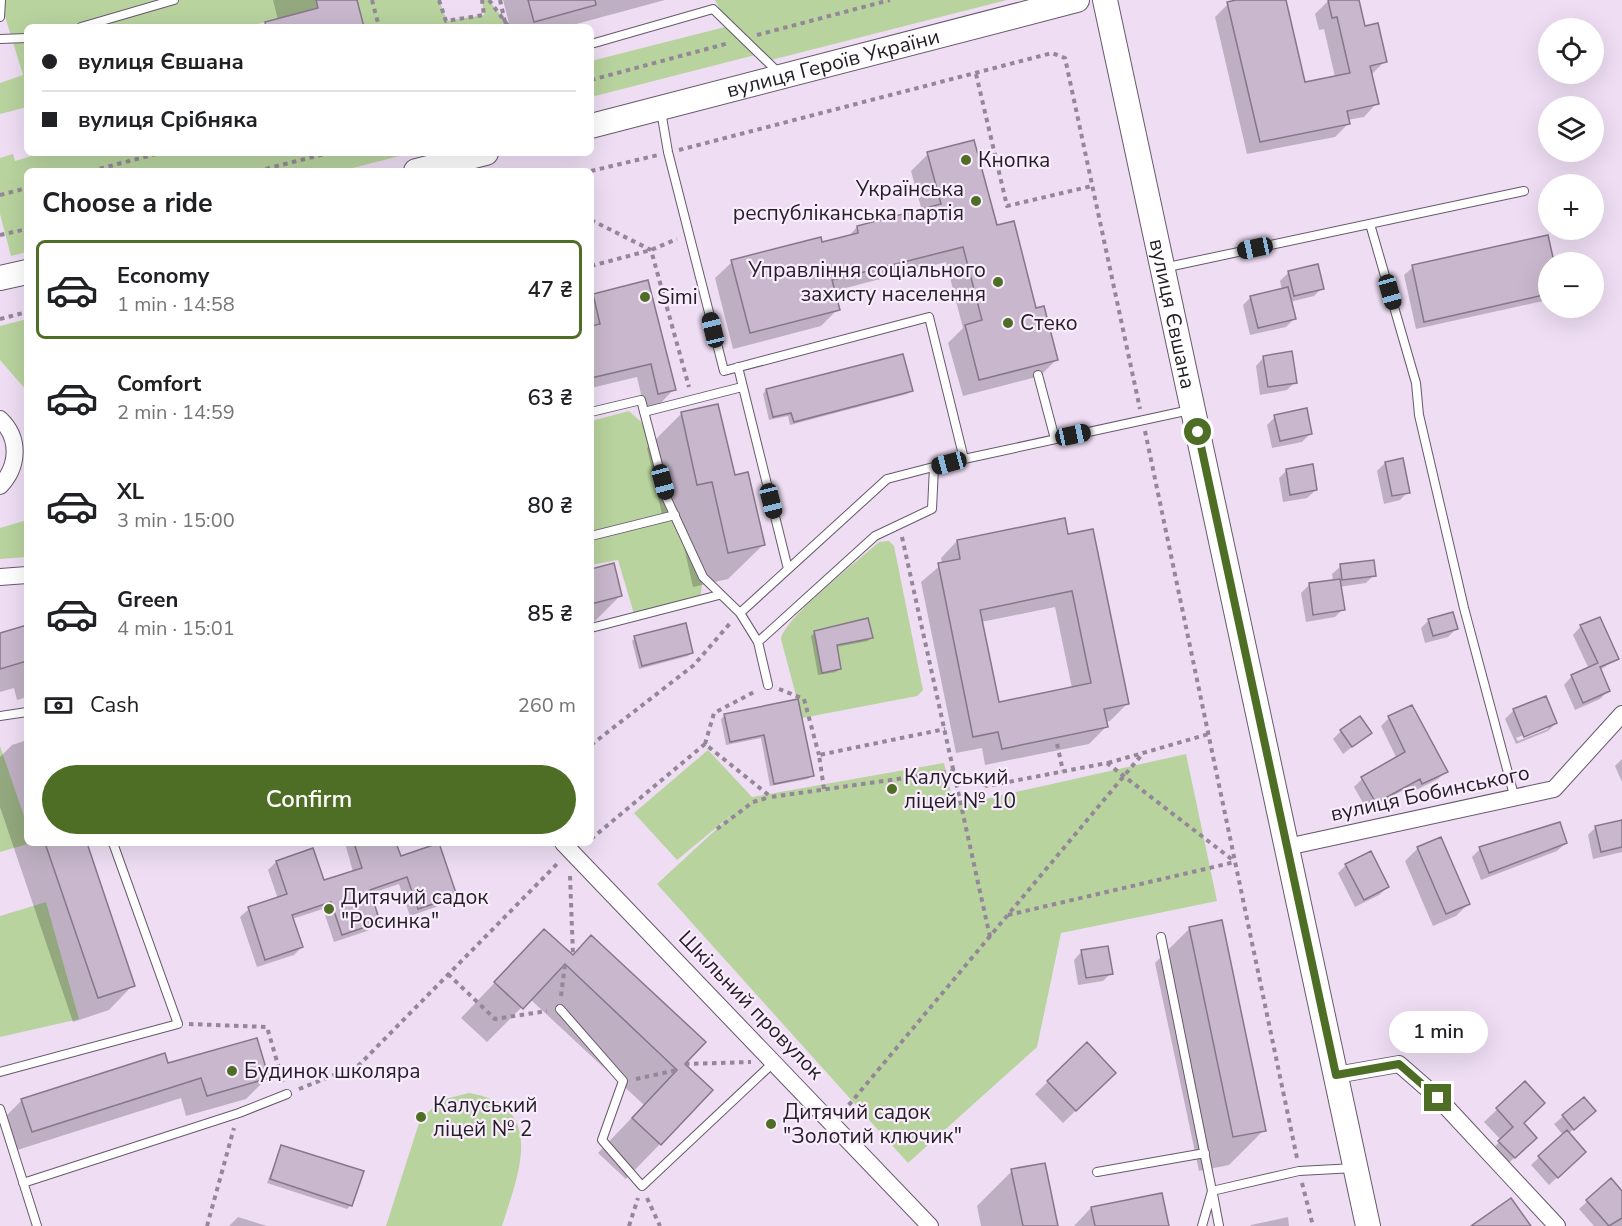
<!DOCTYPE html>
<meta charset="utf-8">
<style>
body{margin:0;font-family:"Nunito Sans",sans-serif;background:#f6f6f6;color:#202124;height:100vh;display:flex;flex-direction:column;font-size:22px;white-space:nowrap}
*{box-sizing:border-box;margin:0}
p{font-size:20px;color:#757577}
.icon{flex:none;width:33px;height:33px;fill:none;stroke:currentColor;stroke-width:2;stroke-linecap:round;stroke-linejoin:round}
.map{position:relative;flex:1;overflow:hidden}
.drawer{position:absolute;left:24px;top:168px;width:570px;height:678px;display:flex;flex-direction:column;background:#fff;border-radius:9px;box-shadow:0 6px 24px #0002}
.drawer>*{flex:none}
.banner{position:absolute;left:24px;top:24px;width:570px;height:132px;border-radius:9px;box-shadow:0 6px 24px #0002;display:grid;align-content:center;height:132px;padding:0 18px;background:#fff}
.fabs{position:absolute;left:1538px;top:18px;display:grid;gap:12px}
.fabs a{display:grid;place-items:center;width:66px;height:66px;border-radius:50%;background:#fff;box-shadow:0 6px 24px #0002;font-size:30px}
.end{position:absolute;width:27px;height:27px;margin:-14px;border:8px solid #4d6e24;background:#fff;box-shadow:0 0 0 3px #fff}
.from{border-radius:50%}
.bubble{position:absolute;height:42px;border-radius:21px;background:#fff;box-shadow:0 6px 24px #0002;font-size:20px;font-weight:600;line-height:42px;text-align:center}
.car{position:absolute;width:18px;height:36px;margin:-18px -9px;border-radius:8px;box-shadow:0 0 4px 2px #0007;background:linear-gradient(#222 24%,#8ab4d8 0 40%,#222 0 76%,#8ab4d8 0 86%,#222 0)}
.banner b{display:flex;align-items:center;gap:21px;height:57px;font-size:22px}
.banner b+b{border-top:2px solid #e0e0e0}
.banner i{width:15px;height:15px;background:#202124}
ul{padding:0;list-style:none}
li{display:flex;align-items:center;gap:18px;height:99px;margin:0 12px 9px;padding:0 6px;border:3px solid transparent;border-radius:9px}
li div{flex:1}
li b{display:block;font-size:22px}
li em{font-style:normal;font-weight:600}
li.selected{border-color:#4d6e24}
li>.icon{width:54px;height:54px;stroke-width:1.5}
h2{padding:0 18px;font-size:27px;line-height:72px}
.pay{display:flex;align-items:center;gap:15px;height:66px;padding:0 18px;font-size:22px}
.pay p{margin-inline-start:auto}
.button{display:flex;gap:12px;margin-top:auto;padding:12px 18px}
.button a{flex:1;height:69px;border-radius:36px;background:#4d6e24;color:#fff;font-size:24px;font-weight:600;line-height:69px;text-align:center}
.map>svg:first-child{display:block}
</style>
<div class="map">
<svg width="1622" height="1226" viewBox="0 0 1622 1226">
<rect width="100%" height="100%" fill="#eeddf3"/>
<path fill="#b8d39e" d="M0 0H316L318 8 246 27H27V107L0 114V83L23 75Z
M357 0H439L447 21 484 15 482 0H489L509 27H364Z
M715 0H1007L767 61 759 54 591 97V61L729 26Z
M35 153H411L341 171H27V252L11 256 0 214V158L13 154 15 161 35 155Z
M27 319V391L0 360V326Z
M629 411 649 429 667 499 703 577 700 600 635 617 618 560 591 565V421Z
M27 520V557L0 559V528Z
M889 541 894 546 923 690 917 696 802 718 781 639C786 616 858 561 879 542Z
M0 746 27 825V843H31L0 852Z
M708 750 752 797 944 763 954 806 1186 754 1217 901 1061 933 1037 1047 908 1163 657 884 735 812 677 860 634 813Z
M46 902 79 1019 0 1037V916Z
M469 1093C548 1106 518 1175 502 1226H386L420 1120 441 1100Z"/>
<path fill="#0003" fill-rule="evenodd" d="M273 0H355L362 27H252L278 20Z
M503 0H665L565 27H510Z
M1243 0H1285L1304 83 1335 77 1324 29 1319 30 1315 14 1328 1 1358 0 1364 28 1385 61 1372 74 1377 103 1364 117 1347 120 1348 124 1335 137 1247 154 1215 17 1228 4Z
M54 153H67L55 156Z
M928 154 996 227 1057 359 1040 376 963 396 948 343 963 328 946 262 834 291 838 309 821 326 733 349 715 278 732 262 848 237 857 227 922 211 911 171Z
M1547 237 1553 262H1548V300L1416 329 1404 275 1413 267Z
M1317 266 1322 288 1314 296 1290 302 1294 319 1286 327 1250 335 1243 305 1251 297 1282 290 1280 281 1288 273Z
M594 295 674 389 660 404 644 407 637 377 591 388V297Z
M1264 357 1295 382 1287 390 1260 395 1256 366Z
M766 390 911 391 907 394 790 425 788 416 769 420 763 394Z
M681 414 733 477 763 545 728 579 693 587 677 516 663 519 647 448Z
M1275 417 1310 434 1302 442 1272 448 1267 425Z
M1385 463 1408 492 1400 500 1384 504 1377 471Z
M1287 470 1316 490 1307 498 1283 502 1279 478Z
M1067 536 1127 704 1110 721 1105 722 1106 727 1089 744 985 765 982 748 956 753 921 582 942 564 941 558 957 541ZM1055 607 1072 688 998 704 981 622Z
M1341 566 1374 575 1366 583 1339 587 1343 609 1335 617 1306 622 1301 593 1309 585 1333 581 1332 574Z
M591 570 620 596 591 625Z
M1429 620 1456 629 1448 637 1425 643 1421 628Z
M1581 626 1617 658 1599 671 1608 691 1600 699 1575 710 1564 685 1572 676 1589 669 1573 635Z
M27 627V697L17 700 14 688 0 692V635Z
M815 632 871 637 868 641 836 647 840 668 836 672 818 675 811 636Z
M635 638 692 652 688 656 639 669 632 641Z
M1545 698 1556 723 1548 731 1516 744 1505 719 1513 711ZM1548 725V729L1518 741 1516 738Z
M797 700 812 775 808 779 770 786 761 738 726 745 721 719 725 715Z
M1389 718 1429 745 1433 743 1446 771 1438 779 1414 791 1411 786 1367 810 1354 787 1362 779 1397 759 1381 726Z
M1341 731 1370 733 1343 754 1333 739Z
M27 740V843H85L133 985 109 1010 73 1022 0 807V757L12 745Z
M1622 759V782L1615 766Z
M1622 821V852L1593 859 1588 835 1596 827Z
M1506 838 1507 841 1566 843 1557 851 1481 880 1472 857 1480 849Z
M345 843H395L400 858 455 895 447 903 410 916 399 884 369 894 379 921 370 930 334 942 323 909 292 919 302 947 294 955 257 967 240 917 249 909 278 899 268 870 276 862 323 882 353 872Z
M1418 848 1468 904 1456 916 1433 926 1405 861Z
M1346 865 1388 887 1379 895 1355 907 1338 873Z
M1190 928 1264 1130 1229 1165 1199 1171 1155 963Z
M544 931 683 1064 660 1144 626 1179 598 1153 644 1105 530 999 487 1042 461 1018Z
M1082 951 1111 973 1103 981 1078 985 1074 960Z
M1087 1044 1114 1073 1063 1123 1035 1094Z
M167 1065 267 1078 246 1099 186 1116 181 1098 11 1152 1 1121 22 1100Z
M1525 1083 1523 1150 1501 1170 1487 1155 1501 1140 1484 1122Z
M1584 1099 1586 1119 1568 1134 1576 1160 1549 1185 1531 1165 1563 1135 1554 1124Z
M281 1147 351 1205 347 1209 267 1183Z
M1012 1171 1056 1226H981L977 1206Z
M1611 1180 1622 1194V1226H1594L1579 1209Z
M1091 1208 1167 1226H1074Z
M238 1217 267 1226H229Z
M1288 1217 1289 1226H1250L1251 1225Z"/>
<path fill="#c9b8cd" stroke="#86778a" stroke-width="1.5" fill-rule="evenodd" d="M316 0H357L364 27H266L265 22 318 8Z
M528 0H595L596 5 534 22Z
M1236 0H1286L1305 82 1350 73 1337 17 1332 18 1328 0H1359L1365 26 1378 23 1387 62 1370 66 1379 104 1347 111 1350 124 1260 142 1227 2Z
M974 140 997 225 1014 221 1036 308 1044 306 1058 360 979 380 965 325 982 320 963 247 832 280 840 310 750 333 731 260 821 237 822 242 858 233 857 226 941 204 927 152Z
M1548 235 1554 262H1548V294L1424 322 1412 265Z
M1318 264 1324 289 1294 296 1288 271Z
M648 280 676 390 658 394 651 364 591 378V326L600 324 593 294Z
M1288 287 1296 319 1258 328 1250 296Z
M1292 351 1297 383 1268 387 1263 356Z
M903 354 913 391 794 422 791 413 773 417 766 389Z
M718 404 735 475 748 472 765 545 728 553 712 482 697 485 681 412Z
M1307 408 1312 434 1280 441 1274 415Z
M1403 458 1410 493 1392 496 1385 462Z
M1313 464 1317 490 1290 495 1286 469Z
M1065 518 1068 534 1093 529 1129 704 1104 709 1108 727 1002 749 998 732 973 737 938 563 960 559 957 540ZM1072 591 1091 683 999 702 980 610Z
M1374 560 1376 576 1342 580 1340 564Z
M614 563 622 596 591 604V569Z
M1340 579 1345 610 1313 615 1309 583Z
M1453 612 1458 629 1433 636 1428 619Z
M1600 617 1619 659 1600 667 1610 691 1583 703 1571 675 1598 663 1580 625Z
M868 618 873 638 837 645 841 669 822 673 814 631Z
M686 623 693 653 642 666 634 636Z
M27 625V661L0 669V633Z
M1546 696 1557 723 1524 737 1513 709Z
M798 699 814 776 774 784 764 735 730 742 724 714Z
M1412 705 1448 772 1422 784 1420 779 1376 803 1361 777 1405 752 1388 716Z
M1360 716 1372 733 1352 747 1340 730Z
M1622 820V847L1601 852 1595 826Z
M1560 822 1567 843 1489 873 1479 847Z
M1441 837 1470 904 1446 914 1417 847Z
M45 843H87L135 986 98 998Z
M354 843H396L401 856 439 843 457 896 418 909 407 877 370 890 380 922 342 935 331 902 292 915 303 947 265 960 248 907 287 894 276 861 313 848 324 880 362 868Z
M1371 851 1389 887 1364 900 1345 864Z
M1222 920 1266 1131 1233 1137 1189 927Z
M544 929 573 955 591 935 706 1042 685 1064 713 1090 661 1145 632 1118 677 1070 565 964 523 1009 494 982Z
M1108 946 1113 974 1086 978 1081 950Z
M257 1038 269 1078 207 1096 201 1078 32 1132 21 1099 165 1053 168 1063Z
M1087 1042 1116 1073 1076 1111 1047 1081Z
M1525 1081 1545 1103 1524 1123 1537 1138 1515 1158 1498 1141 1513 1127 1496 1108Z
M1584 1097 1596 1111 1574 1130 1562 1115Z
M1567 1130 1586 1152 1558 1178 1538 1156Z
M281 1145 364 1171 352 1206 270 1179Z
M1045 1163 1058 1226H1023L1011 1169Z
M1611 1178 1622 1191V1218L1609 1226 1586 1200Z
M1162 1193 1169 1226H1095L1091 1207Z
M1511 1198 1531 1226H1471Z"/>
<g fill="none" stroke-linecap="round" stroke-linejoin="round">
<defs>
<path id="lane" d="M0 17 1 0
M81 27 174 0
M0 39 27 38
M591 44 713 9 780 74
M661 111 668 152 724 371 929 317 964 459
M1370 224 1416 383 1419 415 1464 608 1515 799
M1163 268 1524 191
M738 367 788 569
M1038 375 1055 439
M591 412 641 400 667 499 703 577 740 613 758 642
M644 412 742 387
M591 536 675 515
M740 613 887 479 964 459 1190 410
M591 628 719 595
M768 685 758 642 875 536 932 509 934 467
M0 716 27 712
M1161 937 1212 1191 1299 1171 1355 1168
M560 1009 623 1081 602 1140 642 1186 774 1062
M0 1072 178 1024 113 843
M0 1109 37 1226
M1097 1172 1205 1153
M23 1183 239 1113 287 1094
M1213 1194 1219 1226
M1202 1226 1212 1191"/>
<path id="street" d="M0 419C21 439 18 467 0 486
M0 577 27 575
M563 843 930 1226
M1287 847 1554 789 1622 714
M1336 1075 1399 1064 1438 1098 1557 1226"/>
<g id="secondary">
<path id="s1" d="M1105 0 1368 1226"/>
<path id="s2" d="M591 126 1077 0"/>
<path d="M416 171 486 153"/>
<path d="M0 278 27 272"/>
</g>
</defs>
<use href="#lane" stroke="#67596b" stroke-width="10"/>
<use href="#street" stroke="#67596b" stroke-width="18"/>
<use href="#secondary" stroke="#67596b" stroke-width="26"/>
<path stroke="#948898" stroke-width="4" stroke-dasharray="4.5 4.5" stroke-linecap="butt" d="M372 0 379 27
M439 0 446 21 484 15 482 0
M489 0 509 27
M500 0 506 27
M757 35 890 0
M976 74 1007 206 1092 186
M591 80 729 43
M679 150 1052 53 1065 58 1140 409
M91 171 160 153
M257 171 329 153
M591 171 658 155
M0 195 27 188
M591 220 651 250 689 387
M0 235 27 229
M591 266 651 250 677 239
M0 319 27 312
M1145 431 1297 1158
M902 537 990 937
M779 689 804 699 819 755
M705 744 714 713 756 691
M1057 744 1063 771
M591 745 694 665 732 621
M1108 763 1209 734
M824 789 819 755 945 729
M717 829 753 802 770 797
M591 839 705 744 771 797 954 771 987 786 1107 763 1234 861
M570 876 573 955
M1008 915 1235 862
M448 974 495 1019 547 1011
M561 996 565 964
M189 1024 267 1027 283 1082
M685 1064 751 1062
M636 1079 677 1070
M299 1089 359 1065 559 862
M843 1112 1144 752
M1302 1183 1313 1226
M647 1198 660 1226
M207 1226 234 1128
M629 1226 638 1198"/>
<use href="#lane" stroke="#fff" stroke-width="8"/>
<use href="#street" stroke="#fff" stroke-width="16"/>
<use href="#secondary" stroke="#fff" stroke-width="24"/>
</g>
<g fill="none" stroke-linecap="round" stroke-linejoin="round">
<path stroke="#4d6e24" stroke-width="8" d="M1198 432 1336 1075 1399 1064 1438 1098"/>
</g>
<g fill="#4d6e24" stroke="#f9ecfd" stroke-width="2">
<circle cx="966" cy="160" r="6"/>
<circle cx="976" cy="201" r="6"/>
<circle cx="998" cy="282" r="6"/>
<circle cx="645" cy="297" r="6"/>
<circle cx="1008" cy="323" r="6"/>
<circle cx="892" cy="789" r="6"/>
<circle cx="329" cy="909" r="6"/>
<circle cx="232" cy="1071" r="6"/>
<circle cx="421" cy="1117" r="6"/>
<circle cx="771" cy="1124" r="6"/>
</g>
<g text-anchor="middle" stroke-width="4.5" stroke-linejoin="round" paint-order="stroke">
<g font-size="21" fill="#241e26" stroke="#f9ecfd">
<text dy="7" stroke="none"><textPath href="#s2" startOffset="250">вулиця Героїв України</textPath></text>
<text dy="7" stroke="none"><textPath href="#s1" startOffset="321">вулиця Євшана</textPath></text>
<text transform="translate(1430 793) rotate(-12)" y="7">вулиця Бобинського</text>
<text transform="translate(751 1005) rotate(46)" y="7">Шкільний провулок</text>
</g>
<g font-size="21" fill="#241e26" stroke="#f9ecfd" text-anchor="start">
<text x="978" y="167">Кнопка</text>
<text x="964" y="196" text-anchor="end">Українська<tspan x="964" dy="24">республіканська партія</tspan></text>
<text x="986" y="277" text-anchor="end">Управління соціального<tspan x="986" dy="24">захисту населення</tspan></text>
<text x="657" y="304">Simi</text>
<text x="1020" y="330">Стеко</text>
<text x="904" y="784">Калуський<tspan x="904" dy="24">ліцей № 10</tspan></text>
<text x="341" y="904">Дитячий садок<tspan x="341" dy="24">"Росинка"</tspan></text>
<text x="244" y="1078">Будинок школяра</text>
<text x="433" y="1112">Калуський<tspan x="433" dy="24">ліцей № 2</tspan></text>
<text x="783" y="1119">Дитячий садок<tspan x="783" dy="24">"Золотий ключик"</tspan></text>
</g>
</g>
</svg>
<div class="fabs">
<a><svg class="icon" aria-label="locate" viewBox="0 0 24 24"><circle cx="12" cy="12" r="6"/><path d="M12 2v4M12 18v4M2 12h4M18 12h4"/></svg></a>
<a><svg class="icon" aria-label="layers" viewBox="0 0 24 24"><path d="M12 4l9 5-9 5-9-5zM3 14l9 5 9-5"/></svg></a>
<a>+</a>
<a>−</a>
</div>
<i class="end from" style="left:1198px;top:432px"></i>
<i class="end" style="left:1438px;top:1098px"></i>
<div class="bubble" style="left:1389px;top:1011px;width:99px">1 min</div>
<i class="car" style="left:1255px;top:248px;rotate:258deg"></i>
<i class="car" style="left:1390px;top:292px;rotate:164deg"></i>
<i class="car" style="left:713px;top:330px;rotate:346deg"></i>
<i class="car" style="left:1073px;top:435px;rotate:78deg"></i>
<i class="car" style="left:949px;top:463px;rotate:255deg"></i>
<i class="car" style="left:663px;top:482px;rotate:165deg"></i>
<i class="car" style="left:771px;top:501px;rotate:166deg"></i>
<div class="banner">
<b><i class="from"></i>вулиця Євшана</b>
<b><i></i>вулиця Срібняка</b>
</div>
<section class="drawer">
<h2>Choose a ride</h2>
<ul>
<li class="selected"><svg class="icon" aria-label="car" viewBox="0 0 24 24"><path d="M5 17H2v-5l4-1 3-4h7l3 4 3 1v5h-3M9 17h6M6 11h13"/><circle cx="7" cy="17" r="2"/><circle cx="17" cy="17" r="2"/></svg><div><b>Economy</b><p>1 min · 14:58</p></div><em>47 ₴</em></li>
<li><svg class="icon" aria-label="car" viewBox="0 0 24 24"><path d="M5 17H2v-5l4-1 3-4h7l3 4 3 1v5h-3M9 17h6M6 11h13"/><circle cx="7" cy="17" r="2"/><circle cx="17" cy="17" r="2"/></svg><div><b>Comfort</b><p>2 min · 14:59</p></div><em>63 ₴</em></li>
<li><svg class="icon" aria-label="car" viewBox="0 0 24 24"><path d="M5 17H2v-5l4-1 3-4h7l3 4 3 1v5h-3M9 17h6M6 11h13"/><circle cx="7" cy="17" r="2"/><circle cx="17" cy="17" r="2"/></svg><div><b>XL</b><p>3 min · 15:00</p></div><em>80 ₴</em></li>
<li><svg class="icon" aria-label="car" viewBox="0 0 24 24"><path d="M5 17H2v-5l4-1 3-4h7l3 4 3 1v5h-3M9 17h6M6 11h13"/><circle cx="7" cy="17" r="2"/><circle cx="17" cy="17" r="2"/></svg><div><b>Green</b><p>4 min · 15:01</p></div><em>85 ₴</em></li>
</ul>
<div class="pay"><svg class="icon" aria-label="cash" viewBox="0 0 24 24"><path d="M3 7h18v10H3z"/><circle cx="12" cy="12" r="2"/></svg>Cash<p>260 m</p></div>
<div class="button"><a>Confirm</a></div>
</section>
</div>
